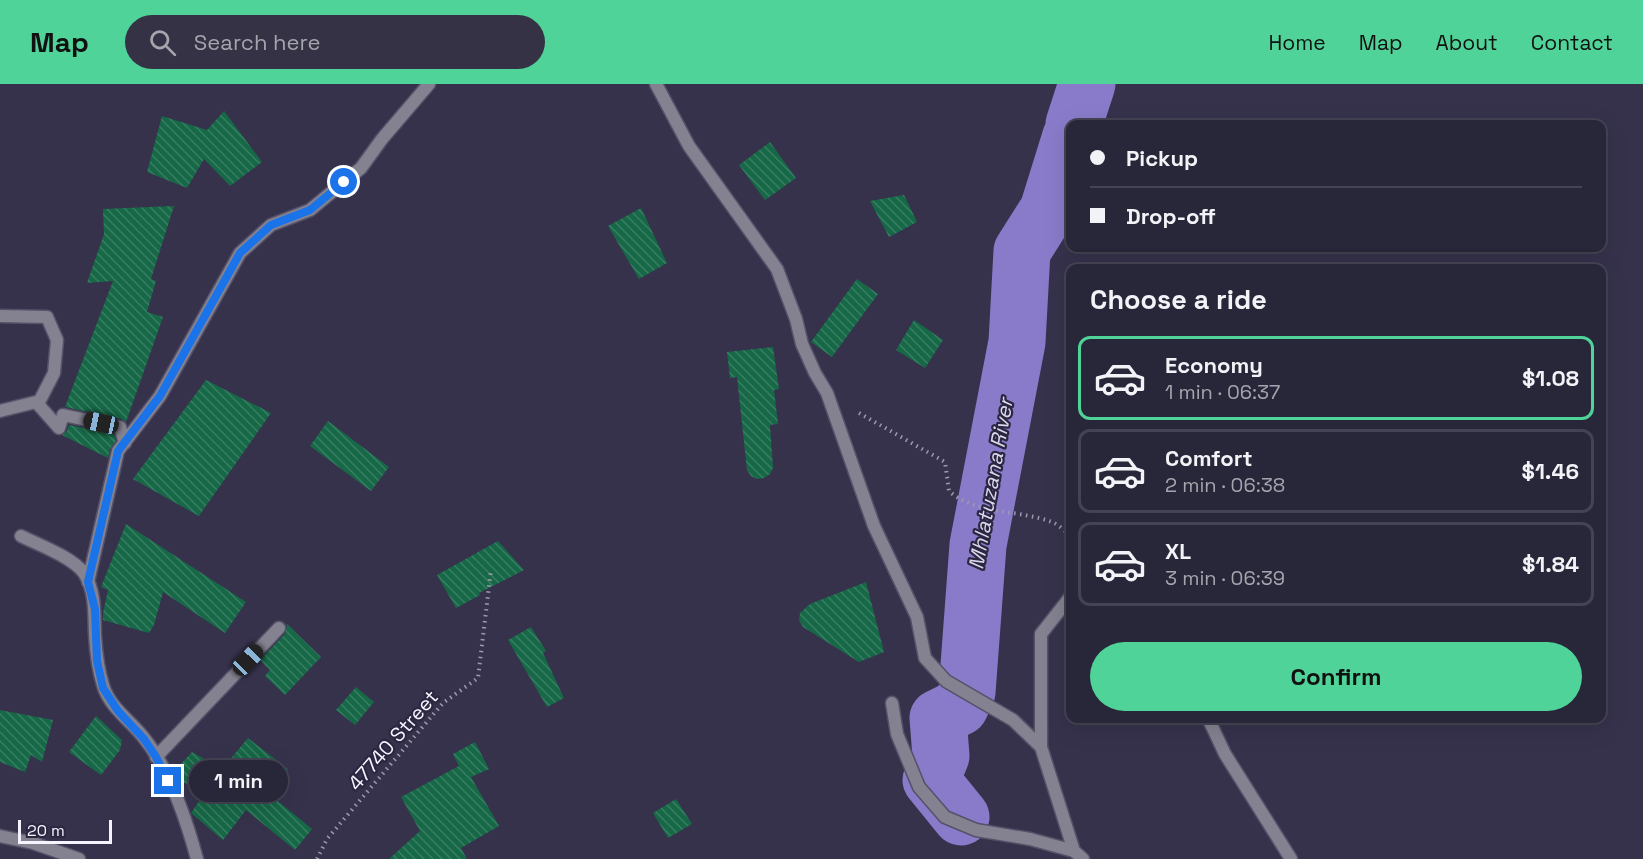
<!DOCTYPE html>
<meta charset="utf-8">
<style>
body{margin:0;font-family:"Space Grotesk",sans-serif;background:#343244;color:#f1f3f6;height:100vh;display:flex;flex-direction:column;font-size:22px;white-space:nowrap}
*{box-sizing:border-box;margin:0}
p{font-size:20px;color:#a5a5ae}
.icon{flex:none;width:33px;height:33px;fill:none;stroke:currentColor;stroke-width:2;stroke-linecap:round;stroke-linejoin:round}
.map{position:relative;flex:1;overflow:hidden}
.panel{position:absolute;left:1066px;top:180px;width:540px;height:459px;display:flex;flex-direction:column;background:#282639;border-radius:12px;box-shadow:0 6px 24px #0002,0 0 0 2px #444353}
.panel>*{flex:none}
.guide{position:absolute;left:1066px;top:36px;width:540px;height:132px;border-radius:12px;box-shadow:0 6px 24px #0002,0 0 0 2px #444353;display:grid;align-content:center;height:132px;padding:0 24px;background:#282639}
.scale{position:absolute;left:18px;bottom:15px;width:94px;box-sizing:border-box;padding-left:6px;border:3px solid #f4f3fe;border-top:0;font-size:16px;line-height:21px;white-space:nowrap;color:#f4f3fe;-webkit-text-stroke:4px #2c2741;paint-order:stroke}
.end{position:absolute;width:27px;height:27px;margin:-14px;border:8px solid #1a73e8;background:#fff;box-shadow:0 0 0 3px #fff}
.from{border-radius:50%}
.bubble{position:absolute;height:42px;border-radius:21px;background:#282639;box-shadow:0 6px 24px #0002,0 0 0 2px #444353;font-size:20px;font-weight:600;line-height:42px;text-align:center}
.car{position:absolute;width:18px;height:36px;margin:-18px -9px;border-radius:8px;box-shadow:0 0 4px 2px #0007;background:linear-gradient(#222 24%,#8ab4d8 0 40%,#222 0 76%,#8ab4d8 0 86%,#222 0)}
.guide b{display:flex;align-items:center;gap:21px;height:57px;font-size:22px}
.guide b+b{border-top:2px solid #444353}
.guide i{width:15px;height:15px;background:#f1f3f6}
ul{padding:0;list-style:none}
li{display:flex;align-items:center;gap:18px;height:84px;margin:0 12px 9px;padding:0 12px;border:3px solid #444353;border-radius:12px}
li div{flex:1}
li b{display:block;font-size:22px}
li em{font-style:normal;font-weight:600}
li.selected{border-color:#4fd399}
li>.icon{width:54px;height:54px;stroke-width:1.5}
h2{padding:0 24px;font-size:27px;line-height:72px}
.primary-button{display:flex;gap:12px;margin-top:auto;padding:12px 24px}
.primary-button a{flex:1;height:69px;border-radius:36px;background:#4fd399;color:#111;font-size:24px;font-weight:600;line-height:69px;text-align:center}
header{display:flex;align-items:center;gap:36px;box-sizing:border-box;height:84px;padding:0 30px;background:#4fd399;color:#111}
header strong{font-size:28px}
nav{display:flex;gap:33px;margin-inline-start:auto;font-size:21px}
.search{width:420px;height:54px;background:#343244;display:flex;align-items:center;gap:15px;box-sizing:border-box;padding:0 21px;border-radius:33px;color:#a5a5ae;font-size:22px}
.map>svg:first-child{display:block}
</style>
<header>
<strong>Map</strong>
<div class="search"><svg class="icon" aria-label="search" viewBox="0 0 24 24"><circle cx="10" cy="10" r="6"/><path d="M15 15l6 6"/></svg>Search here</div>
<nav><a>Home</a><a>Map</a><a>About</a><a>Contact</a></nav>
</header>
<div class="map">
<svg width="1643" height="775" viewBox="0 0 1643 775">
<defs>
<pattern id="building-back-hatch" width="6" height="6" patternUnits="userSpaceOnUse" patternTransform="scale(1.5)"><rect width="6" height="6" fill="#166847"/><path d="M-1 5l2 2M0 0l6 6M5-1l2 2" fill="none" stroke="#387e63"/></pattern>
</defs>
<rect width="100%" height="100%" fill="#36324c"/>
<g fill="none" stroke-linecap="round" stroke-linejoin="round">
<path stroke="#897bca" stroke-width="57" d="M1074 40 1087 0
M961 733 931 696 941 672 938 634 960 623 967 608 978 461 1017 258 1022 167 1048 126 1071 52"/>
</g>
<path fill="url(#building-back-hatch)" d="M224 27 262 78 230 102 204 75 187 104 147 88 162 32 207 46Z
M770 58 796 94 765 116 739 81Z
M904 111 917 138 889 153 870 117Z
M174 122 151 195 156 197 147 228 163 233 126 338 122 335 65 323 113 197 87 199 104 150 103 125Z
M641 124 667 179 639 195 608 142Z
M857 195 878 210 832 273 811 258Z
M914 236 943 256 925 284 896 266Z
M773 263 779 305 774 306 778 340 770 341 773 384 770 390 764 394 757 395 751 392 747 386 737 293 730 294 727 268Z
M206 296 271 329 199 432 133 395Z
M328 337 389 383 371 407 310 362Z
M69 341 114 350 116 357 110 365 108 374 62 351 67 347Z
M126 440 246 518 225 549 163 508 154 541 149 549 103 536V529L108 506 101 503Z
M498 457 524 486 479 509 480 511 456 524 437 491Z
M866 498 884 568 859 578 803 543 799 536 800 529 810 520Z
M287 540 321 573 285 611 265 592 270 586 260 576 285 550Z
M531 543 546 567 543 569 564 614 547 623 508 556Z
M356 603 374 618 355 641 336 626Z
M0 626 53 636 42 678 31 671 25 688 0 678Z
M96 632 122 656 120 666 101 691 69 668Z
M248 654 288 685 268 709 312 745 295 766 246 726 223 756 191 729 206 707 180 697 178 683 192 668 222 685Z
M475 658 489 685 471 693 499 742 461 764 467 775H389L420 747 401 713 459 682 453 670Z
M676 715 692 740 668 754 653 729Z"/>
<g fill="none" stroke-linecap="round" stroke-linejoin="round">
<defs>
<path id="service" d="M892 619 897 650 919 703 945 733 976 746 1030 755 1074 767"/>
<path id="minor" d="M656 0 689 62 777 185 796 235 802 260 815 289 827 309 874 442 917 533 925 574 946 597 1013 636 1041 663
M0 232 47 233 57 256 54 289 38 320
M0 327 36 318 59 344 63 331 120 343 125 359
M21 452C39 461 72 473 84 489 96 508 94 530 95 551 96 568 98 585 103 601 109 623 131 637 144 654 169 685 187 738 197 775
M88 498 118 367 160 312 240 169 271 141 310 126 361 84 382 55 429 0
M1071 512 1041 550V663L1074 767 1083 775
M1208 634 1225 670 1291 775
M156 673 279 544
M0 752 33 759 79 775"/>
</defs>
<use href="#service" stroke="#545168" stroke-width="15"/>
<use href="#minor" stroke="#545168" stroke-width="15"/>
<path stroke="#9d9aac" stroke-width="4" stroke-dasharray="1.5 4.5" stroke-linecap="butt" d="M859 329 945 378 949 407C974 430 1020 426 1052 438 1059 441 1065 447 1071 452
M317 775 327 755 443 619 478 594 491 486"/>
<use href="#service" stroke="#848290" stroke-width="12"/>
<use href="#minor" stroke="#848290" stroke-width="12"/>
</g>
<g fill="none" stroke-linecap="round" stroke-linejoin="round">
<path stroke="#1a73e8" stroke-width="8" d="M168 697 156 673 144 655 118 627 103 604 97 577 95 525 88 498 118 367 160 312 240 169 271 141 310 126 344 98"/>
</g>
<g text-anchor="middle" stroke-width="4.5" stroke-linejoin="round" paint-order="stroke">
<g font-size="20" fill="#f4f3fe" stroke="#2c2741">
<text transform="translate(393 656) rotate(-49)" y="7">47740 Street</text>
</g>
<g font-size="21" font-style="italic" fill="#dad8ed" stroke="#2c2741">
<text transform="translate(991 400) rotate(-80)" y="7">Mhlatuzana River</text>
</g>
</g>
</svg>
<div class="scale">20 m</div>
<i class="end from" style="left:344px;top:98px"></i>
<i class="end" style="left:168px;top:697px"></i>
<div class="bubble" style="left:189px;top:676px;width:99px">1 min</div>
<i class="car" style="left:101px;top:339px;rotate:282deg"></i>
<i class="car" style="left:248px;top:576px;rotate:44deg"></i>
<div class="guide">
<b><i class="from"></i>Pickup</b>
<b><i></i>Drop-off</b>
</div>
<section class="panel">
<h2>Choose a ride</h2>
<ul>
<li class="selected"><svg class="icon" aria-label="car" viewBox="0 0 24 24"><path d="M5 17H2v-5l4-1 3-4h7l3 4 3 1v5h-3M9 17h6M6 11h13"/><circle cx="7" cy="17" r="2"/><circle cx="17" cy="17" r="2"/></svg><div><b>Economy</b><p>1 min · 06:37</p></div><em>$1.08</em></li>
<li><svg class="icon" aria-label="car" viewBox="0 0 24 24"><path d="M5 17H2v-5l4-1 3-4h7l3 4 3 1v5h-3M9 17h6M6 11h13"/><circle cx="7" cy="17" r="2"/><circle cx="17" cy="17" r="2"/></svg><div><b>Comfort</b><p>2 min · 06:38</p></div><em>$1.46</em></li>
<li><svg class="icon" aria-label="car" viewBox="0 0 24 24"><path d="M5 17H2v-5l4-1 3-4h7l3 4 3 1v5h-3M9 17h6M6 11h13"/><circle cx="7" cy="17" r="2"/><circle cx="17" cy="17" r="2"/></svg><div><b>XL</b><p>3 min · 06:39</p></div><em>$1.84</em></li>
</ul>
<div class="primary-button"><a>Confirm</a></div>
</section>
</div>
